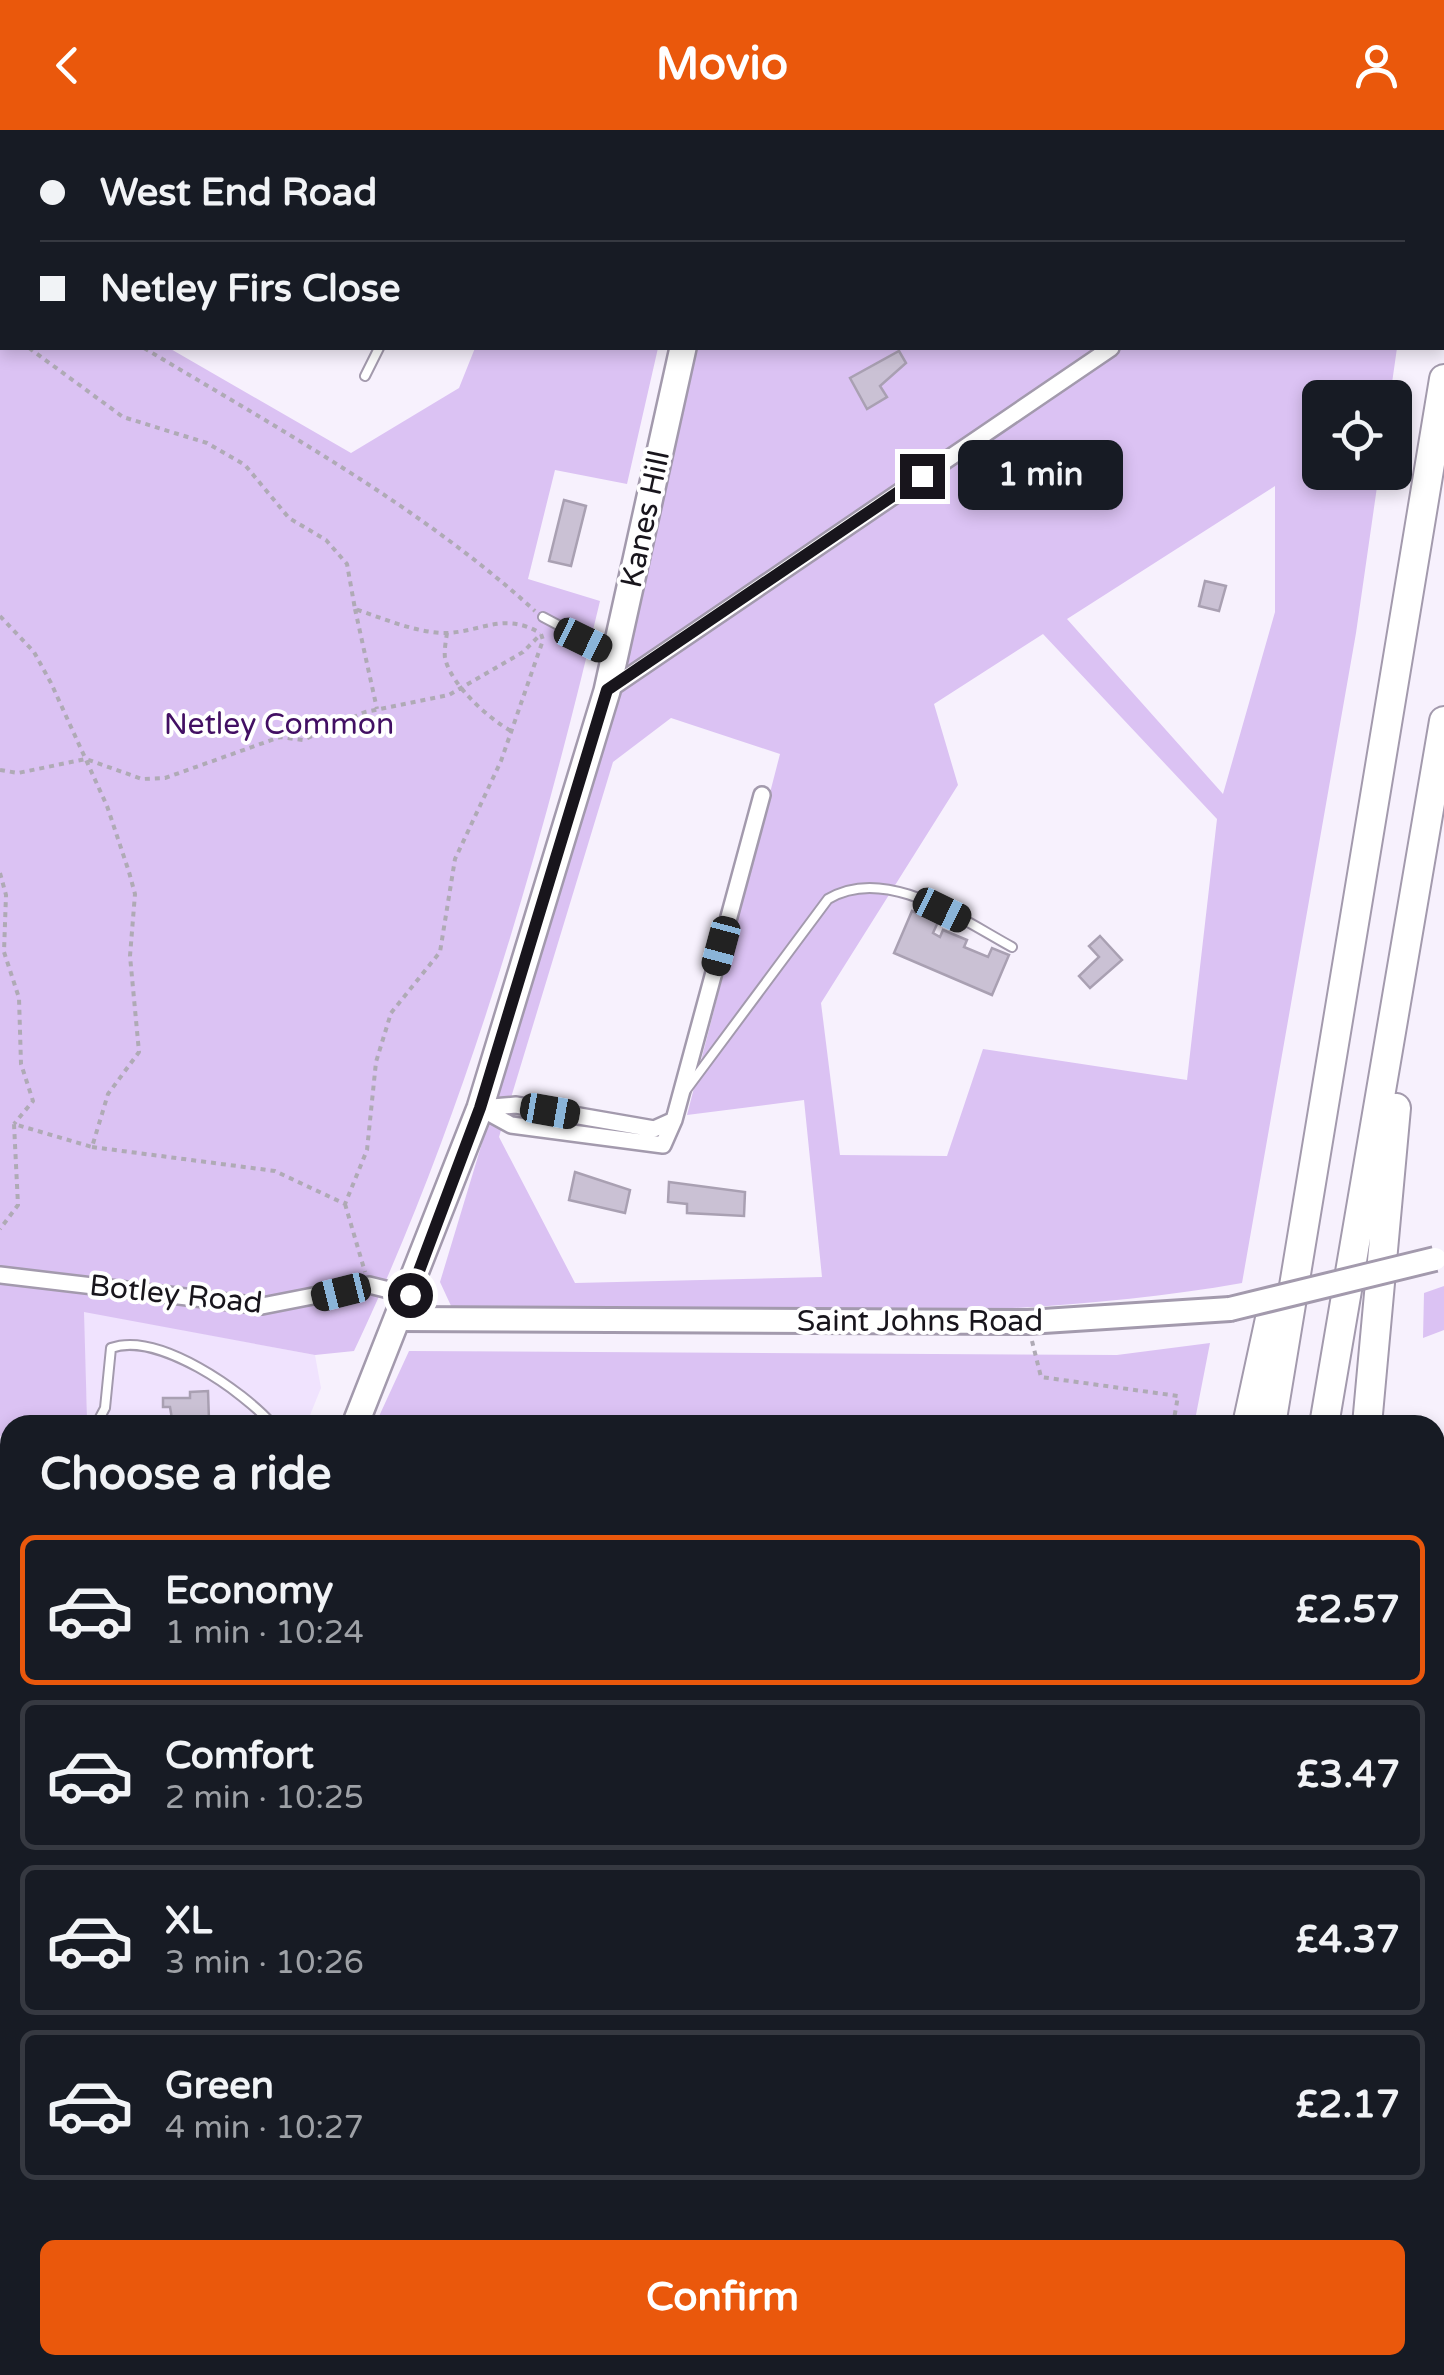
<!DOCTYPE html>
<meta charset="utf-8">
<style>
body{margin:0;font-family:"Varela Round",sans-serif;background:#242831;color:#f1f3f6;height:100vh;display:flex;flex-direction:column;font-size:38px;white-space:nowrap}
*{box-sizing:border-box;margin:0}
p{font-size:32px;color:#9ea1a6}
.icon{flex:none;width:55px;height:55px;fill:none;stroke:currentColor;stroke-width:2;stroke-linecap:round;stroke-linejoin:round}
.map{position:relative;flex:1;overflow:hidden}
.sheet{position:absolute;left:0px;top:1285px;width:1445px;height:960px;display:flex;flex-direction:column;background:#171b24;border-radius:30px 30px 0 0;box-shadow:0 5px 15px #0003}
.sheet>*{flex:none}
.guide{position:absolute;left:0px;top:0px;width:1445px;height:220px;box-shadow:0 5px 15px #0003;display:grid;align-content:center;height:220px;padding:0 40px;background:#171b24}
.buttons{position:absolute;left:1302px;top:250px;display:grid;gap:20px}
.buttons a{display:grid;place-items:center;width:110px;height:110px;border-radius:15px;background:#171b24;box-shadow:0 5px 15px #0003;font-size:50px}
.end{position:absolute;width:45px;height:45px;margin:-22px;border:12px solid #18151c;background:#fff;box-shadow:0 0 0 5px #fff}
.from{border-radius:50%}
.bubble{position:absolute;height:70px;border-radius:15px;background:#171b24;box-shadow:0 5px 15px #0003;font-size:32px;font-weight:700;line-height:70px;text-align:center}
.car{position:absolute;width:30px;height:60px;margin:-30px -15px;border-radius:12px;box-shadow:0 0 8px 2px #0007;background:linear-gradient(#222 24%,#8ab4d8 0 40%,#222 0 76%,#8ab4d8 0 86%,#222 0)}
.guide b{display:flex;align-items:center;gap:35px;height:95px;font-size:38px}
.guide b+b{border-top:2px solid #363941}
.guide i{width:25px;height:25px;background:#f1f3f6}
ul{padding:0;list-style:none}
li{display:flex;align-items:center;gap:30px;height:150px;margin:0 20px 15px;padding:0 20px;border:5px solid #363941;border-radius:15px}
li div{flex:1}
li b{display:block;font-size:38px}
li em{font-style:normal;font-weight:700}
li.selected{border-color:#ea580c}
li>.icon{width:90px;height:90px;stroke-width:1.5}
h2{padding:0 40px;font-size:45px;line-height:120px}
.button{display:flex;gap:20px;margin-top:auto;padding:20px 40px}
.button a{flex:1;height:115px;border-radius:15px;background:#ea580c;color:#fff;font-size:40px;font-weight:700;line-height:115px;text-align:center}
header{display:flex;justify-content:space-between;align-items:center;height:130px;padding:0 40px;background:#ea580c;color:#fff;font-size:45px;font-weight:700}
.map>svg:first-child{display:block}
</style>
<header><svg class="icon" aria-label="back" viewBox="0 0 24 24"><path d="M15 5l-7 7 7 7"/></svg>Movio<svg class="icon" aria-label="person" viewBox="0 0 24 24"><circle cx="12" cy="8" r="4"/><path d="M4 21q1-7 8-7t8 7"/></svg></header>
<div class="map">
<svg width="1444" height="2245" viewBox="0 0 1444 2245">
<rect width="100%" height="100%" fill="#f7f1fd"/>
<path fill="#f0e3fe" d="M83 1181 315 1225 321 1258 306 1295H52L87 1287Z
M10 1304V1414H0V1306Z"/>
<path fill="#dbc2f3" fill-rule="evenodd" d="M0 0H164L2 2V218H169L351 323 459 258 475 218H658L627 354 555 340 528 449 600 471C540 724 465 986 354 1221L315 1225 84 1182 87 1288 52 1295H10V1304L0 1306Z
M1023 0H1429L1022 2Z
M693 218H1397L1390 267 1320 268V342L1379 343 1356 503 1242 1153C985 1198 713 1179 452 1178L440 1152 603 613ZM1275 356V482L1223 664 1067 489ZM1043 504 1217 689 1187 950 983 919 947 1026 840 1025 821 873 958 655 934 574ZM671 588 780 624 687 985 804 970 822 1147 575 1153 499 1007 613 632Z
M1444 1156V1200L1423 1208 1424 1163Z
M1210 1213 1194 1295H375L409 1221 1117 1225Z
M1435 1313 1444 1319V2245H1281L1282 2235H1435Z
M0 1414H10V1983L0 2002Z
M539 2235H680L678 2245H536Z
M871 2235H1007L1005 2245H867Z"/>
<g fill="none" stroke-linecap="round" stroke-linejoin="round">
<path stroke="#b894db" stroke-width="5" d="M1435 2183 1444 2175
M1330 2245 1347 2235"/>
</g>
<path fill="#cac1d4" stroke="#a9a0b2" stroke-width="2.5" d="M899 221 906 233 880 256 887 267 867 279 850 248Z
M564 370 586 376 571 436 549 431Z
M1205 451 1226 456 1219 481 1199 476Z
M912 781 938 792 933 803 940 807 943 800 967 810 964 817 988 827 992 818 1009 825 992 865 894 823Z
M1100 806 1122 830 1090 858 1079 846 1099 827 1089 816Z
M575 1042 630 1060 625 1083 569 1070Z
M669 1052 745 1062 744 1086 687 1083V1074L668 1072Z
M208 1261 209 1290 173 1295 170 1277H163V1268H190V1262Z
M708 2236 736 2243V2245H693H706Z"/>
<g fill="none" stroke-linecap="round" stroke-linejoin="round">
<defs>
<path id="service" d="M365 246 379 218
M543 487 611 523
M686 960 828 769C886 734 962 790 1012 817
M96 1295 105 1278 111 1218C158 1201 243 1261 273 1295"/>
<path id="minor" d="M332 2 333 0
M607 561 1111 218
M480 978 511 995 663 1015 674 990 762 665
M480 978 516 975 654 999 674 990
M0 1145 262 1176 369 1155 409 1165
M814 2235 855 2245
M247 2245 250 2235
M387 2245 390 2235"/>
<path id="secondary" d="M400 1189 1028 1192 1230 1179"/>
<path id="primary" d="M722 2 723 0
M355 1295 480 978 607 561 683 218
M0 2055 10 2036"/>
<path id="motorway" d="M1247 1295 1271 1184
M1271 1295 1444 249
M1324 1295 1444 591
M1367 1295 1396 978
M1038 2245 1040 2235
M1115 2245 1117 2235
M1158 2245 1160 2235
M1240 2245 1241 2235"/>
</defs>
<use href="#service" stroke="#a39aad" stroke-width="12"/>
<use href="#minor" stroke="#a39aad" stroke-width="20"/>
<use href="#secondary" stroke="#a39aad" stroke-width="28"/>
<use href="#primary" stroke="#a39aad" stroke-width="30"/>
<use href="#motorway" stroke="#a39aad" stroke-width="32"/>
<path stroke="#afaab5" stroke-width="4" stroke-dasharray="5 5" stroke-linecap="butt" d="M0 130 2 131
M0 183 2 182
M0 196 2 197
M29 218 123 287 207 313 245 335 289 388 326 410 347 434 355 479C382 488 419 504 448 503 482 501 505 482 540 503
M144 218C277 298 420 376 535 481
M355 479 377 579
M0 486 34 522 51 553 107 676 129 742 135 764 130 826 139 922 108 964 92 1017 14 994 18 1075 0 1099
M447 503C446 510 444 521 445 528 451 555 488 588 511 601
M0 640 18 643 86 629 142 649 165 648 280 607 303 610 365 582 449 565 523 522 541 504
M0 743 6 765 4 822 19 868 21 934 33 971 14 994
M92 1017 275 1041 345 1074 367 1020 376 932 391 883 440 822 455 729 501 631 543 510 541 504
M345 1074 365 1142
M1032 1211 1041 1247 1178 1266 1173 1295
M983 2245 985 2235"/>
<use href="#service" stroke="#fff" stroke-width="8"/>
<use href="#minor" stroke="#fff" stroke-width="15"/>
<use href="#secondary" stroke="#fff" stroke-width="22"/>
<use href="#primary" stroke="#fff" stroke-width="25"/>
<use href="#motorway" stroke="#fff" stroke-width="28"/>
<defs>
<path id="secondary-bridge" d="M1230 1179 1435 1129"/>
</defs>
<use href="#secondary-bridge" stroke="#a39aad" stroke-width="28" stroke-linecap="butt"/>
<use href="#secondary-bridge" stroke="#fff" stroke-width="22"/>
</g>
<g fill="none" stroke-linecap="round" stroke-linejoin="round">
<path stroke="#18151c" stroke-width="12" d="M410 1165 480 978 607 560 922 346"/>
</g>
<g text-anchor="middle" stroke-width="8" stroke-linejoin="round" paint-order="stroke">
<g font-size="30" fill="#18151c" stroke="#fff">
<text transform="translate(645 389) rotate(-78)" y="10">Kanes Hill</text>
<text transform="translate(176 1164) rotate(6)" y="10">Botley Road</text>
<text x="920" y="1201">Saint Johns Road</text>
</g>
<g font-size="30" fill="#420f63" stroke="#fff">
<text x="279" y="604">Netley Common</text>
</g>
</g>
</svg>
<div class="buttons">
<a><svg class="icon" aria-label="locate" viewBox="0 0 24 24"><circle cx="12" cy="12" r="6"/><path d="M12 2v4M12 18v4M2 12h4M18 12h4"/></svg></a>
</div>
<i class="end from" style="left:410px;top:1165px"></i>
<i class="end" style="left:922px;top:346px"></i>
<div class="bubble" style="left:958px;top:310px;width:165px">1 min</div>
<i class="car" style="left:583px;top:510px;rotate:116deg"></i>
<i class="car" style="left:942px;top:780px;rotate:116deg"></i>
<i class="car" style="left:721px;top:816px;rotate:195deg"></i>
<i class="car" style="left:550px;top:981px;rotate:100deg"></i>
<i class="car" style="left:341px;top:1162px;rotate:256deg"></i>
<div class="guide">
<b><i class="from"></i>West End Road</b>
<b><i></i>Netley Firs Close</b>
</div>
<section class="sheet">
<h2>Choose a ride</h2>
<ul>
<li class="selected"><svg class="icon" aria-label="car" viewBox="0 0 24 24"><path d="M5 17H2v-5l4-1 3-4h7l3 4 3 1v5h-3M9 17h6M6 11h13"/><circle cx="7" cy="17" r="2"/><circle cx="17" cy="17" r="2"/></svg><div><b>Economy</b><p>1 min · 10:24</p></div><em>£2.57</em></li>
<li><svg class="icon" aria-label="car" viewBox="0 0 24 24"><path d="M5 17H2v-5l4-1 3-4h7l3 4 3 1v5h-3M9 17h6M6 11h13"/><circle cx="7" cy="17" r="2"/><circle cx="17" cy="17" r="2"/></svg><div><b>Comfort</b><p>2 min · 10:25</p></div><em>£3.47</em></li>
<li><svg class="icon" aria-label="car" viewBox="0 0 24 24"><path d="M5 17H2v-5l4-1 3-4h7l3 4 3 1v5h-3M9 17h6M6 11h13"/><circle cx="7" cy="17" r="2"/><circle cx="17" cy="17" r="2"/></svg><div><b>XL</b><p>3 min · 10:26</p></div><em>£4.37</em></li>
<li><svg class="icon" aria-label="car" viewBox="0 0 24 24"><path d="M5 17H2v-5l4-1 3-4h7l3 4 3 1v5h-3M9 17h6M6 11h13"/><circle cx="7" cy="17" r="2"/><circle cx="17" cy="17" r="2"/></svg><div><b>Green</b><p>4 min · 10:27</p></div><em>£2.17</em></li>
</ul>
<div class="button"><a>Confirm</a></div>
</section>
</div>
